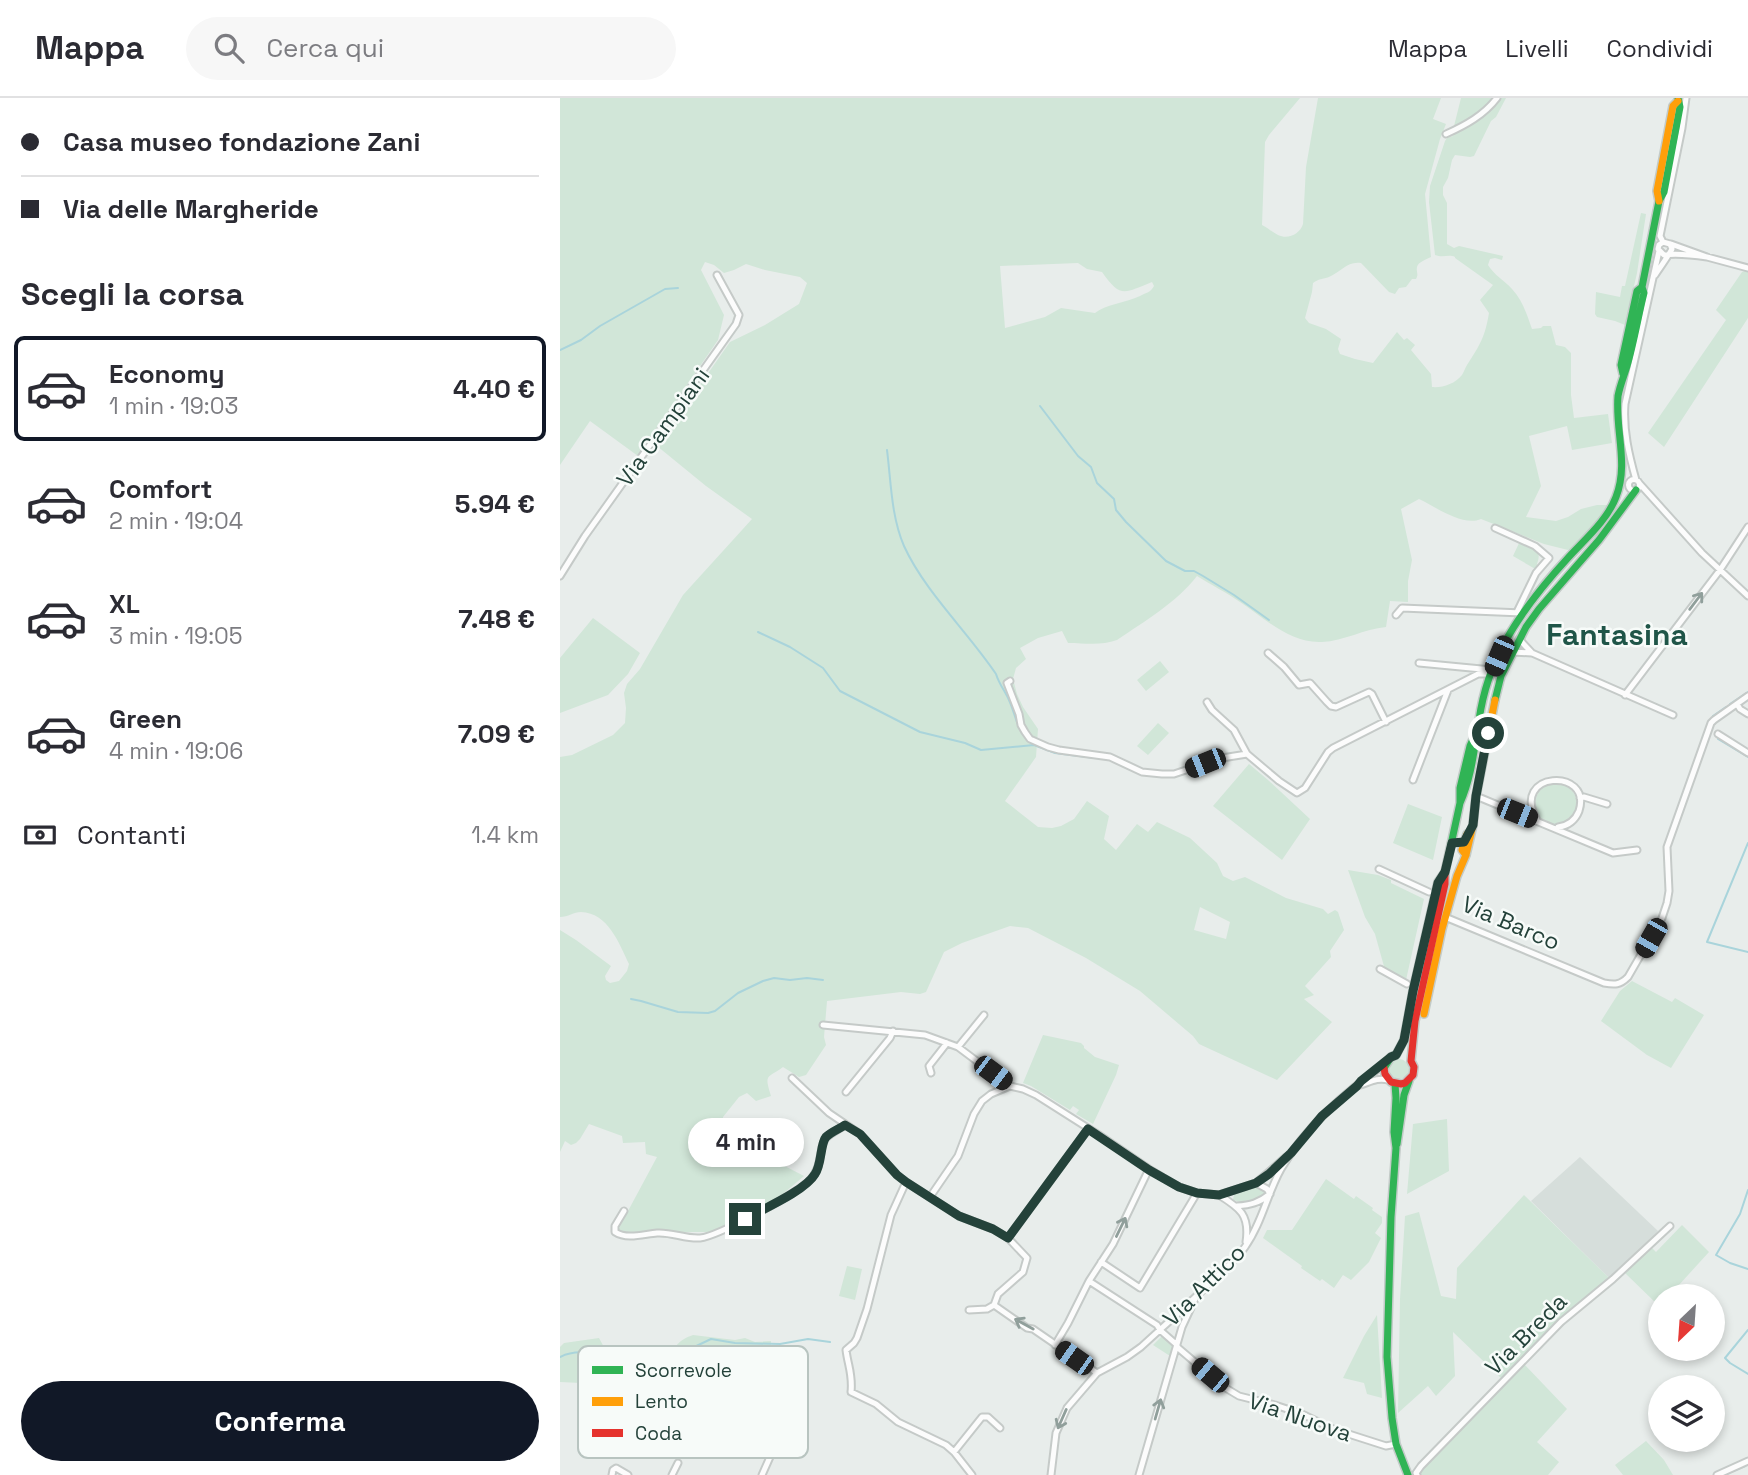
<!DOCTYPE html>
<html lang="it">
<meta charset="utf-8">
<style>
body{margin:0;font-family:"Space Grotesk",sans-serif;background:#f7f7f7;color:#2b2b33;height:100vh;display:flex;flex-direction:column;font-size:26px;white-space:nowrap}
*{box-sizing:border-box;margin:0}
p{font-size:23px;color:#7c7c81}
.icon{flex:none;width:38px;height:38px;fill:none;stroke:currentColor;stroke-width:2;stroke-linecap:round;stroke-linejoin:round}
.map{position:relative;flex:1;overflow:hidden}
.drawer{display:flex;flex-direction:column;background:#fff;width:560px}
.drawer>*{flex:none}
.hud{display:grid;align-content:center;height:154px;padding:0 21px;background:#fff}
.needle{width:46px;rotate:205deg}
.buttons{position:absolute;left:1088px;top:1186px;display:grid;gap:14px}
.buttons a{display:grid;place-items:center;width:77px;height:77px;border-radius:50%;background:#fff;box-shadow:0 4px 10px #0003;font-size:35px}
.end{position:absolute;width:32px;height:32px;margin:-16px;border:9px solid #24423a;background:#fff;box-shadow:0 0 0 4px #fff}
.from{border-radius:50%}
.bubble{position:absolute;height:49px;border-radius:24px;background:#fff;box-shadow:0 4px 10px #0003;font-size:23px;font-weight:700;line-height:49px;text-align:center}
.car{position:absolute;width:21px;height:42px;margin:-21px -10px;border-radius:9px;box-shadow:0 0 5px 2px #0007;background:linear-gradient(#222 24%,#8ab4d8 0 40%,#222 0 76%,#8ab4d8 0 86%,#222 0)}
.hud b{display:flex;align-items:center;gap:24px;height:66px;font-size:26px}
.hud b+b{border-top:2px solid #e1e1e2}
.hud i{width:18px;height:18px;background:#2b2b33}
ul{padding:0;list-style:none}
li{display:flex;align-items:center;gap:21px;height:105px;margin:0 14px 10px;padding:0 7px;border:4px solid transparent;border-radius:10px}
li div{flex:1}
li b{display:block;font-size:26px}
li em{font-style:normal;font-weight:700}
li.current{border-color:#111827}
li>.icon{width:63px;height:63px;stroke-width:1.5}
h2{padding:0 21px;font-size:32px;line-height:84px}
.pay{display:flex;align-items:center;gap:18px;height:77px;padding:0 21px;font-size:26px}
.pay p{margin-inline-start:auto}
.action{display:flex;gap:14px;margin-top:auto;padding:14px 21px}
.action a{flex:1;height:80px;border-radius:42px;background:#111827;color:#fff;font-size:28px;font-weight:700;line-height:80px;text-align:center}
header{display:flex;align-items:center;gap:42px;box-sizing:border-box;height:98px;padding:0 35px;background:#fff;border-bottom:2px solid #e1e1e2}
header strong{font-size:33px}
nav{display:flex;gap:38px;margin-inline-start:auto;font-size:24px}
.search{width:490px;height:63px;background:#f7f7f7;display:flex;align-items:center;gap:18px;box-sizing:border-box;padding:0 24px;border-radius:38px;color:#7c7c81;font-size:26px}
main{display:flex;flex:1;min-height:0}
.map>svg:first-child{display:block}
</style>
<header>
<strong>Mappa</strong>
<div class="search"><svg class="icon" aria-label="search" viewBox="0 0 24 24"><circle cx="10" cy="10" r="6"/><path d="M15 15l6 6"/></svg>Cerca qui</div>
<nav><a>Mappa</a><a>Livelli</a><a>Condividi</a></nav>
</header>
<main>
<section class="drawer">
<div class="hud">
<b><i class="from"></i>Casa museo fondazione Zani</b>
<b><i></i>Via delle Margheride</b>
</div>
<h2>Scegli la corsa</h2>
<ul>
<li class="current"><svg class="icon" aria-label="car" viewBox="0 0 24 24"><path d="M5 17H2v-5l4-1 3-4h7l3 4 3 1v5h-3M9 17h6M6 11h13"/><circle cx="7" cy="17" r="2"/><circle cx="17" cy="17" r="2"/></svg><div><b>Economy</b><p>1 min · 19:03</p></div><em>4.40 €</em></li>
<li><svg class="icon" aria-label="car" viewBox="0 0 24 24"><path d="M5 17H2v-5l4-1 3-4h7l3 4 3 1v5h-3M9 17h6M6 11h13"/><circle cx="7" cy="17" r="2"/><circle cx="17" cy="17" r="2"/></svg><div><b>Comfort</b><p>2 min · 19:04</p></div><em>5.94 €</em></li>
<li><svg class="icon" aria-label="car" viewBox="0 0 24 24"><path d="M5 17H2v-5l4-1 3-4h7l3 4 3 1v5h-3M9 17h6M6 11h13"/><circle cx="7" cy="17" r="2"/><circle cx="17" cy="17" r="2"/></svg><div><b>XL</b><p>3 min · 19:05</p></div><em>7.48 €</em></li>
<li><svg class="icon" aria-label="car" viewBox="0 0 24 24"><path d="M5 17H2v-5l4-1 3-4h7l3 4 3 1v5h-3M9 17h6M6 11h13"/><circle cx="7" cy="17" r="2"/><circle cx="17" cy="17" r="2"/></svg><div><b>Green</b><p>4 min · 19:06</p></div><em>7.09 €</em></li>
</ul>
<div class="pay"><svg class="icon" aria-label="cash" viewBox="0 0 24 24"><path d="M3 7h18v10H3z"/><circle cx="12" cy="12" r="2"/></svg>Contanti<p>1.4 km</p></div>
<div class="action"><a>Conferma</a></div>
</section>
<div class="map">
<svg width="1188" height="1377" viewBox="0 0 1188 1377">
<rect width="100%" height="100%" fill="#e8edeb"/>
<path fill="#d6dedb" d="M1020 1059 1098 1133 1077 1155 1049 1180 971 1103Z"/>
<path fill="#d1e6d8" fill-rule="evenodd" d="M0 0H740L709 37 705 44 702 127C708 130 712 134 718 137 728 142 740 136 743 126L746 69 758 0H881L873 21 886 26 880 41 865 96 871 159C867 161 858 164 857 169 856 174 859 176 856 181H852L846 189 839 190 835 196 829 194 801 165C787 163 781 174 769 179 763 181 758 181 753 185L752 194 745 220 749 225 766 231 781 241 778 251 780 256 795 261 813 265 837 234 844 242 847 240 855 247 851 252 871 276 872 289C882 290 895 286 902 277 904 274 905 270 907 267 920 247 925 239 929 215L920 202 933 187 895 160V159C889 156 883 160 875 157L869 104 870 88 885 43 887 40 893 38 895 34 894 28 901 0H946L936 19 931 23 914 58 910 59 895 57 892 62 888 80 883 89V97L887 105V146L894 150 899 148 943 158 942 162 935 160 930 161 928 167C934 177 945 183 952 191 963 203 967 217 972 231L981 230 983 228H991L996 247 1005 249 1011 255V297L1014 320 1048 316 1052 345 1012 352 1007 328 969 338 981 388 966 419 996 423 1008 419 1021 411 1037 407H1048L1043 415 1014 449 1008 452 984 446 921 421C903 429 876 409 859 401L841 411 852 462 848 483V504L830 503 826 529C804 531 784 543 762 544 731 546 704 520 680 504 666 494 651 487 637 478 616 505 585 523 557 542 541 548 525 545 508 545L502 533 478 540 460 550 466 561 456 570 453 581 457 596 463 609 478 631 476 659 445 703 478 729 492 730 501 728 514 721 527 703 549 718 544 741 556 752 577 726 588 734 597 724 630 740 657 765 663 778 673 783 685 779 726 800 763 811 768 816 775 812 778 814 784 832 770 853 771 859 745 888 754 897 744 901 772 924 717 982 639 946 633 938 580 893 526 860 468 830 450 828 402 845 384 854 366 894 360 896 341 894 267 903 264 939 266 947 246 977 239 979 223 969C207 981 204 975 211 998L196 1003 187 995 179 999 163 1019V1024L170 1038 180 1045 244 1078 217 1101 187 1120 170 1124 154 1134H117L78 1136 58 1133V1128L68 1113 97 1059 86 1056 85 1044 63 1045 62 1038 29 1026 20 1041 16 1045 11 1047 5 1043 0 1054V832L16 842 51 868 45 878 46 882 50 885 59 883 67 873 69 866C59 845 48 815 21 814 14 814 8 819 0 819V659L12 657 53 637 65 625 66 610 64 595 67 586 80 571 123 497 192 421 146 388 97 348 170 244 205 227 239 206 247 185 240 179 205 172 186 166 174 172 164 175 154 167 145 164 141 172 164 217 158 242 78 358 30 323 0 367ZM518 165 527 171 542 174C561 201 564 195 592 184L594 188C590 195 587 194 580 198 566 205 546 206 535 215L501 210 485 219 445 230 440 168ZM640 809 670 824 666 841 634 832Z
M1081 115 1086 116 1077 175 1065 227 1055 223 1037 219 1035 216 1036 194 1060 199 1062 188H1065Z
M1188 172V220L1104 349 1088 335 1166 222 1156 212 1182 174Z
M960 443C972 449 983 450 977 466L979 469 977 472 953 458Z
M33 520 80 555 68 576 48 597 0 615V560Z
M600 563 609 574 586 593 577 582Z
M598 625 609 635 588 657 577 648Z
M689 666 708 682 750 721 722 762 653 708Z
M975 706a21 21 0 1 1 42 0a21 21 0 1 1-42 0Z
M848 706 882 719 873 762 833 745Z
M788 772 818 777 831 782V785L864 801 846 882 825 872 815 836 805 819Z
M1072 883 1112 904 1115 900 1144 917 1111 970 1087 957 1041 923 1060 893Z
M483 937 521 945 524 948V950L535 959 559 967 556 977 533 1026 516 1016 519 1012 513 1008 510 1012 471 988 463 985Z
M829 971a10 10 0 1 1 20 0a10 10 0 1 1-20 0Z
M887 1021 889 1073 847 1096 853 1026Z
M766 1081 794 1101 796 1098 813 1110 812 1112 822 1119V1125L815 1135 821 1140 809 1164 791 1182 783 1177 774 1190 762 1181 760 1183 741 1170 742 1168 703 1140 707 1132H732Z
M692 1088C697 1088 702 1089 705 1093L703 1099 685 1105 673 1102 674 1096Z
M964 1097 1049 1180 1000 1222 942 1281 893 1234 895 1278 876 1298 868 1288 838 1315 840 1201 845 1118 859 1114 881 1198 896 1201 897 1170Z
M1122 1127 1149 1154 1108 1199H1101L1099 1208 1065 1175 1092 1150 1096 1154Z
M287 1168 302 1171 295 1202 279 1198Z
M817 1217 822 1300 807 1296 804 1285 783 1280 804 1238Z
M133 1237 175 1242 185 1240 195 1244 211 1243C211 1260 205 1263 198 1278 173 1284 164 1279 142 1269L124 1311 114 1318 96 1326 86 1335 77 1347 67 1345 47 1322 38 1288 21 1285 0 1284V1249L4 1245 39 1240 45 1251C56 1254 68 1256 80 1259 86 1260 102 1258 110 1258 117 1246 119 1242 133 1237Z
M603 1237 613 1249 610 1258 593 1247Z
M964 1266 1007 1311 977 1344 999 1364 988 1377H860L859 1375Z
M1086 1343 1104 1362 1113 1377H1063L1055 1367Z"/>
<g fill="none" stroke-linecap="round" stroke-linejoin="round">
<path stroke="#a9d4db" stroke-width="2" d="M0 252 21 242 40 228 105 191 118 190
M480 308 518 358 531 369 537 385 554 401 556 412 566 424 606 463 625 473H634L643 478 674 497 709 522
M327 352C331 383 331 418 344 448 365 494 408 534 436 576 439 586 445 593 449 602 458 622 455 632 474 647
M198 534 230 549 263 570 280 593 360 634 405 645 421 652 474 647 495 655 535 660
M1170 606 1188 594
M1153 618 1166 609
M1158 641 1188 659
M1188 745 1147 844 1188 854
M71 901 81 903 118 914 148 915 155 913 178 895 203 883 214 880 230 882 247 880 263 882
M1188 1092 1180 1116 1156 1157 1170 1165 1188 1171
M1188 1232 1165 1260 1170 1265 1188 1276
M0 1259C20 1249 39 1258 60 1259 68 1259 75 1258 83 1259 92 1260 101 1261 110 1261L116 1252H128L151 1241 175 1245 220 1246 248 1241 270 1244
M1166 1376 1185 1368"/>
<defs>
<path id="street" d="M886 36C906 27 924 17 937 0
M1103 144 1100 138 1122 30 1126 0
M1111 146 1147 159 1188 170
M1095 177C1101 168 1107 160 1112 151L1110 146 1103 144 1099 147 1098 151 1104 157C1118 155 1133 157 1147 159
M1068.5 387a5.5 5.5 0 1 1 11 0a5.5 5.5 0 1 1-11 0Z
M1076 382C1069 357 1063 332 1065 306L1099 153
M1079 385 1142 455 1188 498
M935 430 975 448 989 460 976 475 957 514
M0 478 25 438 176 226 179 217 157 177
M836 517 842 510 962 515
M959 541 972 555
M952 554 972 555 1113 617
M708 555 724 569 739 587 750 585 767 604 771 608 776 609 809 594 812 596 826 624
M859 565 932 572
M450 583 447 585 459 616 461 627 465 634 470 641 488 649 499 652 550 659 582 674 602 676H614L662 660 687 656
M1065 597 1160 472 1188 429
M647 604 652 612 674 632 687 656 719 683 737 695 745 690 768 654 773 650 918 576H931
M1177 606 1180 611 1188 616
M1158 636 1188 655
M853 682 888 592
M916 698 1053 755 1077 752
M1020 700 1024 699 1047 706
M977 722C949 673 1033 669 1019 713 1015 723 1007 728 998 729
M819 771 869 794
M885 819 1044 885C1055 887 1060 887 1068 879L1102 820 1107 805 1109 793 1107 749 1151 625 1154 622 1188 598
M820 871 847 886
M263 927 365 937 398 949 450 988 463 991 476 997 539 1037 589 1071 619 1089 637 1095 659 1097 696 1085 726 1059
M398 949 424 917
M371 975 369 968 387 945
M232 980 269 1015 300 1036 337 1077 346 1084 399 1118 433 1131 448 1140 467 1160 463 1174 438 1196 434 1207 427 1211 409 1212
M797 988C809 985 816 979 828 982
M286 994 330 940 333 933
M346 1084 331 1117 307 1211 297 1240 294 1245 286 1252C288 1268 293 1277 291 1294L316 1306 338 1324 386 1347 394 1354 412 1377
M659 1097C680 1110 690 1117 686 1144
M370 1099 398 1058 414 1016 422 1003 431 996 450 988
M677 1108C690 1107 699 1105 710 1096L707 1091 696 1085
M64 1113 55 1128V1134C67 1142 84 1136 97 1135 112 1134 125 1141 140 1140 159 1138 235 1096 249 1083 264 1069 258 1047 267 1039 272 1034 280 1031 285 1027
M448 1140 528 1031
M541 1164 580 1190 637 1095
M529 1183 597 1227 600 1232 617 1247
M434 1207 467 1230 473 1231 537 1275
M495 1247 508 1225 529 1183 553 1146 589 1071
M617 1249 664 1289 679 1298 715 1307 742 1316 773 1331 826 1348 836 1346
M394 1354 422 1319H428L440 1330
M52 1377 53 1372 56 1370 68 1377
M112 1377 118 1365
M202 1377 210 1359
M491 1377 496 1335 507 1310 537 1275 567 1259 581 1249C605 1227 629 1206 652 1183 663 1173 676 1162 685 1149 702 1125 707 1096 721 1071 746 1028 786 994 826 965
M579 1377 622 1229 635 1201
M857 1377 856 1375 861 1368 1001 1224 1053 1181 1110 1128
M1157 1377 1188 1363"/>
<path id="fast" d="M1063 276 1061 267 1077 193 1082 189
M935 602 941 578 966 529 979 511 1039 442 1076 392
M900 705C912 678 914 651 919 622 923 594 932 567 946 542 963 512 984 486 1007 461 1024 442 1047 423 1056 399 1069 366 1055 332 1058 298 1060 287 1064 278 1067 268 1074 244 1078 219 1084 195L1082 189 1099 103 1104 94 1120 9 1118 0
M824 970 831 959 836 957 844 942 853 893 878 784 885 774 900 705V690L910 648 914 639
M835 986 836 1000 834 1034 836 1050 831 1119 827 1259 832 1320 836 1346 848 1377
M837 1046 844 997 849 983"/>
<path id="slow" d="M1099 103 1097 93 1113 8 1118 3
M906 757 902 752 907 736
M864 916 882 831 897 778 906 757 913 727 916 698 935 602"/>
<path id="jam" d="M824 970 825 976 831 984 841 986 845 985 853 977 854 969 851 963 855 923 885 786V774"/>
</defs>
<use href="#street" stroke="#c5cac8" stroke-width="9"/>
<use href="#fast" stroke="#c3cbc8" stroke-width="10"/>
<use href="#slow" stroke="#c3cbc8" stroke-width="10"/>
<use href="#jam" stroke="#c3cbc8" stroke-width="10"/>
<use href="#street" stroke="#fcfcfc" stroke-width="5"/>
<use href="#fast" stroke="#30b455" stroke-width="7"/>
<use href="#slow" stroke="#ff9f0a" stroke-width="7"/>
<use href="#jam" stroke="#e5322d" stroke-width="7"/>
</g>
<defs><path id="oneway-shaft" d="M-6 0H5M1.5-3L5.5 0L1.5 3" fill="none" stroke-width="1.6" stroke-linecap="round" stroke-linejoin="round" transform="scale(1.75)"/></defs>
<g stroke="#909f9b">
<use href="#oneway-shaft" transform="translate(1136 503) rotate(-53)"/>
<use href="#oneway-shaft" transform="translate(561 1129) rotate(-64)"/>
<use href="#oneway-shaft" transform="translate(464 1226) rotate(-151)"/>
<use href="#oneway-shaft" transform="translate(598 1311) rotate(-74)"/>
<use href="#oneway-shaft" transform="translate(502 1321) rotate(114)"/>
</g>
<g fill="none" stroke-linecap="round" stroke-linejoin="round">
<path stroke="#24423a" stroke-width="9" d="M185 1121C203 1111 245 1093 255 1076 262 1066 260 1046 266 1039 271 1034 279 1031 285 1027L300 1036 337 1077 346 1084 399 1118 433 1131 448 1140 528 1031 589 1072 619 1089 637 1095 659 1097 696 1085 709 1076 731 1055 762 1018 797 988 801 983 831 959 836 957 844 942 853 893 878 785 885 774 892 745 904 744 913 727 916 698 928 635"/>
</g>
<g text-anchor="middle" stroke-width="5" stroke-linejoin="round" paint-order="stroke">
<g font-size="23" fill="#24423a" stroke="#f7fbf9">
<text transform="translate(103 329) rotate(-54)" y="8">Via Campiani</text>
<text transform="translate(951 825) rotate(23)" y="8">Via Barco</text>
<text transform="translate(644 1187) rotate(-45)" y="8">Via Attico</text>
<text transform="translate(966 1236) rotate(-45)" y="8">Via Breda</text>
<text transform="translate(740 1319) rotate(19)" y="8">Via Nuova</text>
</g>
<g font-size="30" font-weight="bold" fill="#1f5548" stroke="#f7fbf9">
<text x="1057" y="547">Fantasina</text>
</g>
</g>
<rect x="18" y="1248" width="230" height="112" rx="10" fill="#f7fbf9" stroke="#b8c4c0" stroke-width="2"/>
<rect x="32" y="1268" width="31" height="8" fill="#30b455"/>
<rect x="32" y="1299" width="31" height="9" fill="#ff9f0a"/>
<rect x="32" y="1331" width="31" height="8" fill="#e5322d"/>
<g font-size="19" fill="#24423a">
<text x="75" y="1279">Scorrevole</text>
<text x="75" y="1310">Lento</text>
<text x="75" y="1342">Coda</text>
</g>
</svg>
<div class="buttons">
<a><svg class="needle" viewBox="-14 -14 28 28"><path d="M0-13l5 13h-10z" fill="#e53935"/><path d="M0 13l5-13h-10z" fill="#7c7c81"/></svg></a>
<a><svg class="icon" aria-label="layers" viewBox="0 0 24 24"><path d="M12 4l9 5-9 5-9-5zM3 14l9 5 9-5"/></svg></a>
</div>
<i class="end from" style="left:928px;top:635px"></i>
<i class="end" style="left:185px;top:1121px"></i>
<div class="bubble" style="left:128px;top:1020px;width:116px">4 min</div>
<i class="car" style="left:939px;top:558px;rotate:203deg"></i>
<i class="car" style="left:645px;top:665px;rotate:248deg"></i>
<i class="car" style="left:957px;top:715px;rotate:112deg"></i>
<i class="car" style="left:1091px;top:840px;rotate:210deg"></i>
<i class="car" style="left:433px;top:975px;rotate:127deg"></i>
<i class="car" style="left:514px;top:1260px;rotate:305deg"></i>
<i class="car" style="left:650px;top:1277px;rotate:310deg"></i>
</div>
</main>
